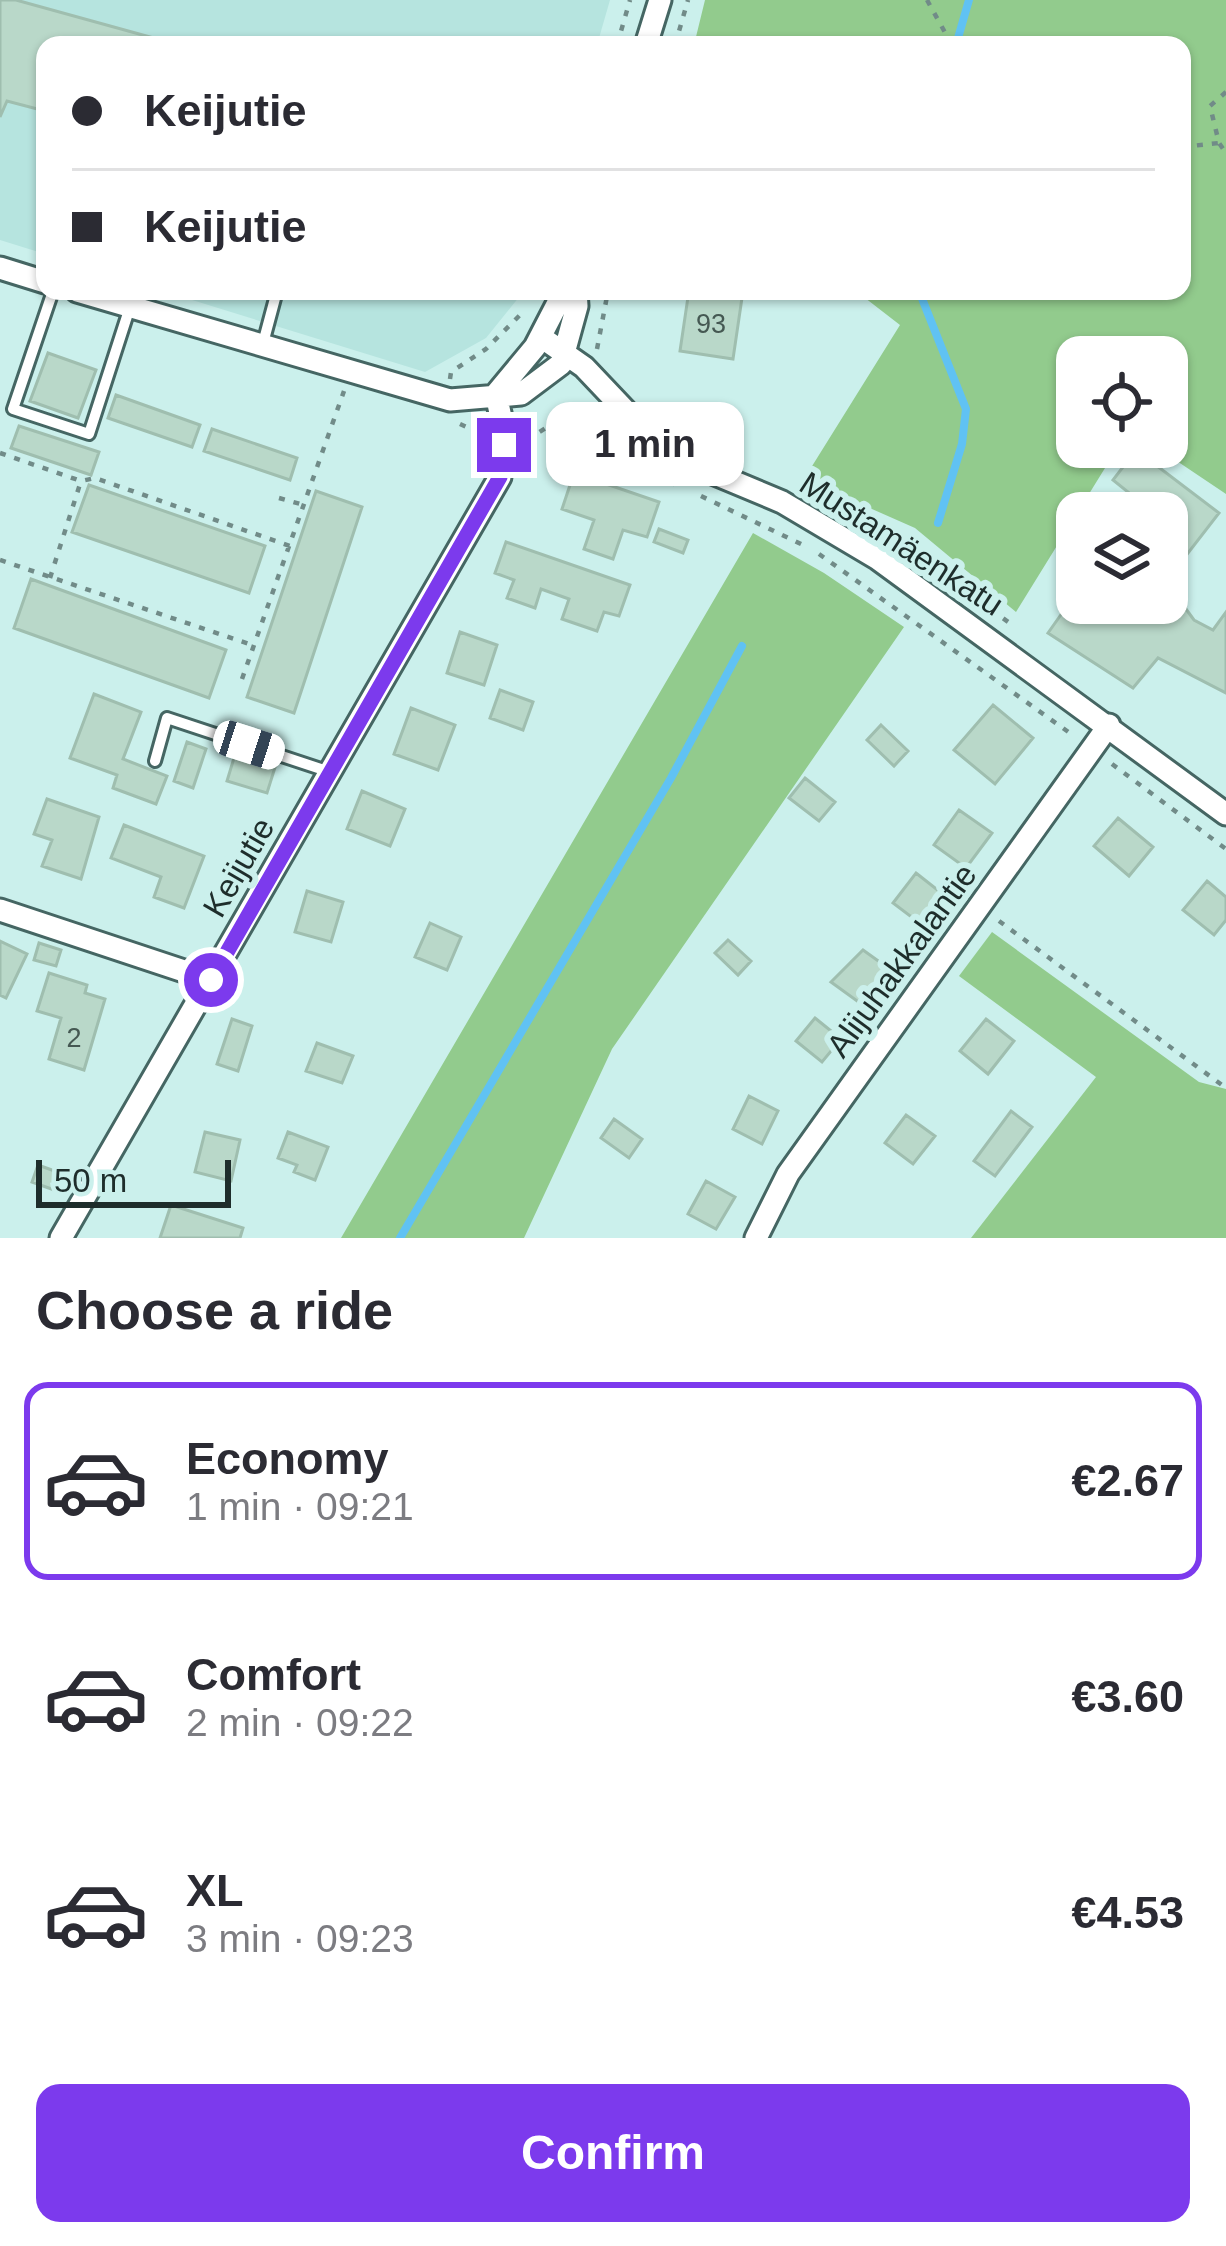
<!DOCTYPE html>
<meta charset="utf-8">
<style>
body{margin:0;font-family:Arial,sans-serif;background:#f2f2f3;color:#2b2b33;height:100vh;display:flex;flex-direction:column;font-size:45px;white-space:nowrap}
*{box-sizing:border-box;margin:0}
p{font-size:39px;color:#7c7c81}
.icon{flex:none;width:66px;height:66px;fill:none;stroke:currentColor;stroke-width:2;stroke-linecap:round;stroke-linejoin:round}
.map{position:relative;height:1238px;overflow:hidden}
.panel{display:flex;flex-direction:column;background:#fff;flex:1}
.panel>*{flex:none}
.banner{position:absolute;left:36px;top:36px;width:1155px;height:264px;border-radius:24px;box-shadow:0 3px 9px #0004;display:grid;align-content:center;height:264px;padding:0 36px;background:#fff}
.fabs{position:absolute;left:1056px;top:336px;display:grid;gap:24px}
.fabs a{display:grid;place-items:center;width:132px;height:132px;border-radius:24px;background:#fff;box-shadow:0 3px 9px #0004;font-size:60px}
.scale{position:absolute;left:36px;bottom:30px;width:195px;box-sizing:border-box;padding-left:12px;border:6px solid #1e2d2b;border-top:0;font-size:33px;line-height:42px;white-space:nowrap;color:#1e2d2b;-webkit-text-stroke:9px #cbf0ec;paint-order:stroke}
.end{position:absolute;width:54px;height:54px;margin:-27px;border:15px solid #7c3aed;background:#fff;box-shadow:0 0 0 6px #fff}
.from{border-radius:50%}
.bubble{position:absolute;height:84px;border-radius:24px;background:#fff;box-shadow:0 3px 9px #0004;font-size:39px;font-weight:700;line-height:84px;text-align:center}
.car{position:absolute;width:36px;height:72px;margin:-36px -18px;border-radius:15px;box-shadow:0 0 9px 3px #0007;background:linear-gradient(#fff 24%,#345 0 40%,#fff 0 76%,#345 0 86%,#fff 0)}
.banner b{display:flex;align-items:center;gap:42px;height:114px;font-size:45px}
.banner b+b{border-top:3px solid #e1e1e2}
.banner i{width:30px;height:30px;background:#2b2b33}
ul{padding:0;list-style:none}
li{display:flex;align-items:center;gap:36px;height:198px;margin:0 24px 18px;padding:0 12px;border:6px solid transparent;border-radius:24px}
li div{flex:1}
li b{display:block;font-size:45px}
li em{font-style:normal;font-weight:700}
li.active{border-color:#7c3aed}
li>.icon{width:108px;height:108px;stroke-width:1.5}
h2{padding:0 36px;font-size:54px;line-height:144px}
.action{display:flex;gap:24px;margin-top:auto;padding:24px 36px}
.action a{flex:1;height:138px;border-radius:24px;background:#7c3aed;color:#fff;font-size:48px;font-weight:700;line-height:138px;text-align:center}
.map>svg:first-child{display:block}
</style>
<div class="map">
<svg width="1226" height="1238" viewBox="0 0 1226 1238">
<rect width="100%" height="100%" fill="#cbf0ec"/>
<path fill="#b6e4df" d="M0 0H610L597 45H45V254L0 240Z
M163 291H524L486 338 425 372Z"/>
<path fill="#92cb8d" d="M705 0H1226V494L1156 447H1167V357H1077V447H1118L1016 612 915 528 804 479 900 325 856 291H1182V45H694Z
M753 533 824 573 904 627 612 1049 524 1238H341Z
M992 932 1199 1082 1226 1089V1238H971L1096 1077 959 976Z"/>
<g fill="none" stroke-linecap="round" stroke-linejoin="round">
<path stroke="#60c2f3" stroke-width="8" d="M956 45 969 0
M919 291 966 409 962 444 938 523
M400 1238 671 778 742 646"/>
</g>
<path fill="#b9d8c9" stroke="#9fbeaf" stroke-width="3" d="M0 0H16L179 45H45V111L7 101 0 117Z
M679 291H743L733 359 680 351 688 297 678 295Z
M48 353 96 370 78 418 30 401Z
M116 395 200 425 192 447 108 418Z
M19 426 99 452 91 475 11 448Z
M212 429 297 458 290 480 204 451Z
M1136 450 1219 513 1185 557 1167 543V513H1127L1118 506 1128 492 1113 480Z
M574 473 659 502 647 537 623 530 613 559 584 549 594 520 562 509Z
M89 485 265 546 249 593 72 532Z
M316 491 362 507 294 713 247 697Z
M659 529 688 540 683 553 654 542Z
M506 542 630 585 619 616 604 612 597 631 562 619 569 599 541 589 535 608 507 598 514 580 495 573Z
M31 579 226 650 209 698 14 628Z
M1167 583 1194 620 1213 630 1226 612V693L1158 658 1133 688 1048 633 1077 592V603H1167Z
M460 632 497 645 484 685 447 673Z
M500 690 533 702 523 730 490 718Z
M94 694 141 712 123 759 167 776 156 804 113 788 117 775 70 758Z
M993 705 1033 738 995 784 954 750Z
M411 708 455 725 438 770 394 754Z
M881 725 908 751 894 766 867 740Z
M187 742 206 749 193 788 174 781Z
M237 748 277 761 267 793 227 781Z
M805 778 835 802 819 821 789 798Z
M362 791 405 809 390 846 347 829Z
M47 799 99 817 81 879 42 866 52 840 34 834Z
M959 810 992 833 966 868 934 845Z
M1118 818 1153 847 1129 876 1094 846Z
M124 825 204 856 184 908 154 897 161 877 111 858Z
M916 873 944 895 922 925 893 903Z
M1207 881 1226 897V920L1214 935 1183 910Z
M307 891 343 902 331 942 295 932Z
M430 923 461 937 447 970 415 957Z
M728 940 751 961 738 975 715 953Z
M0 941 27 954 6 998 0 995Z
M39 943 61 950 56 966 34 960Z
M863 950 891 970 864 1006 831 982Z
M49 973 87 985 85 993 105 999 84 1070 49 1059 61 1018 37 1011Z
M815 1018 841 1039 822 1062 796 1041Z
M232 1019 252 1026 238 1071 217 1064Z
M986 1019 1014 1041 988 1074 960 1051Z
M317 1043 353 1056 342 1083 306 1071Z
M749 1096 778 1111 762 1144 733 1129Z
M1011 1111 1032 1127 995 1176 974 1161Z
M906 1115 935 1136 913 1164 885 1143Z
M614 1119 642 1139 629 1158 601 1138Z
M205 1132 240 1140 231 1181 195 1172Z
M288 1132 328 1147 315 1180 294 1172 297 1165 278 1158Z
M38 1165 63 1174 57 1191 32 1182Z
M706 1181 735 1197 716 1229 688 1214Z
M171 1205 243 1228 240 1238H160Z"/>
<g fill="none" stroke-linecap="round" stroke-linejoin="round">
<defs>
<path id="service" d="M53 291 13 409 89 434 130 307
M262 347 277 291
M155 761 167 718 330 772"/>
<path id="minor" d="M646 45 660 0
M0 268 45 282
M77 291 450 400 521 394 561 364 577 306 576 291
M541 337 584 367 657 444 684 461 782 502 878 559 1226 814
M0 910 211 980
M61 1238 500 477 503 427 496 394 535 347 564 291
M756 1238 788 1174 1109 725"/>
</defs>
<use href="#service" stroke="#456663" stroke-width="16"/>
<use href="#minor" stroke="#456663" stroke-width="27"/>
<path stroke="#718b88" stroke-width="4.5" stroke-dasharray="6 9" stroke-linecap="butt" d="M927 0 952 45
M617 45 630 0
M675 45 688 0
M1226 92 1210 106 1219 143 1226 153
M1182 147 1219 143
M597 349 608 291
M450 379 451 372 486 349 524 311
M460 424 473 430 478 440
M547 431 596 458 674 484
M527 440 588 401
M0 453 81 481 95 478 290 546
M701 496 805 546
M279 498 304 505
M894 539 1015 627
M819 554 1074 736
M0 560 255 646
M50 578 81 481
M242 679 344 391
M1112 764 1226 849
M999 921 1226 1088"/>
<use href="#service" stroke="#fff" stroke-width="10"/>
<use href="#minor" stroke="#fff" stroke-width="21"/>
</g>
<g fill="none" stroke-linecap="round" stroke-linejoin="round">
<path stroke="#7c3aed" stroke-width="15" d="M211 980 500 477 504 445"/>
</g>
<g text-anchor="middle" stroke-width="12" stroke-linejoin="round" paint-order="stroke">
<g font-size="27" fill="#455852">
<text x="711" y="333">93</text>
<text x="74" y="1047">2</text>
</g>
<g font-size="33" fill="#1e2d2b" stroke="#cbf0ec">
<text transform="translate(902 543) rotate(33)" y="12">Mustamäenkatu</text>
<text transform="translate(238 867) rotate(-60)" y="12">Keijutie</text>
<text transform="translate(901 960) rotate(-54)" y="12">Alijuhakkalantie</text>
</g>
</g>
</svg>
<div class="fabs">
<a><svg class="icon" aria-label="locate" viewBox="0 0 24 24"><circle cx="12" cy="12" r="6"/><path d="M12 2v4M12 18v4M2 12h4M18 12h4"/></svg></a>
<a><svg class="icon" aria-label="layers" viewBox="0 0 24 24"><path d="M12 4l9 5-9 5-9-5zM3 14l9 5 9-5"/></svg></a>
</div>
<div class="scale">50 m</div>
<i class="end from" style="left:211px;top:980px"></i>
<i class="end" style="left:504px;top:445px"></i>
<div class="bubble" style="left:546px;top:402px;width:198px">1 min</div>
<i class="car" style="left:249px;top:745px;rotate:108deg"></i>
<div class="banner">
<b><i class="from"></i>Keijutie</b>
<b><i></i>Keijutie</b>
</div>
</div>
<section class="panel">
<h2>Choose a ride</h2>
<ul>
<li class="active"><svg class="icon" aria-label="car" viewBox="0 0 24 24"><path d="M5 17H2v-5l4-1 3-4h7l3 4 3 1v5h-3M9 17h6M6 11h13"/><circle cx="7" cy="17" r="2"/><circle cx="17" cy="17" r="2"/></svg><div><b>Economy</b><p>1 min · 09:21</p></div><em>€2.67</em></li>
<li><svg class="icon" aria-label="car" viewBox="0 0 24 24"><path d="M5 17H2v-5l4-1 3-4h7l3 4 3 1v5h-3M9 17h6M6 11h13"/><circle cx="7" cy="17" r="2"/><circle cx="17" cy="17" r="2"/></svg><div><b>Comfort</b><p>2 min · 09:22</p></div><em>€3.60</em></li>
<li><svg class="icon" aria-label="car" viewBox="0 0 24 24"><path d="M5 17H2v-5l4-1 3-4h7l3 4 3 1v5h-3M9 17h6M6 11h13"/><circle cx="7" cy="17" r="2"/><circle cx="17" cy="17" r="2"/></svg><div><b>XL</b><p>3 min · 09:23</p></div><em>€4.53</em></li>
</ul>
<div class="action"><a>Confirm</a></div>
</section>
